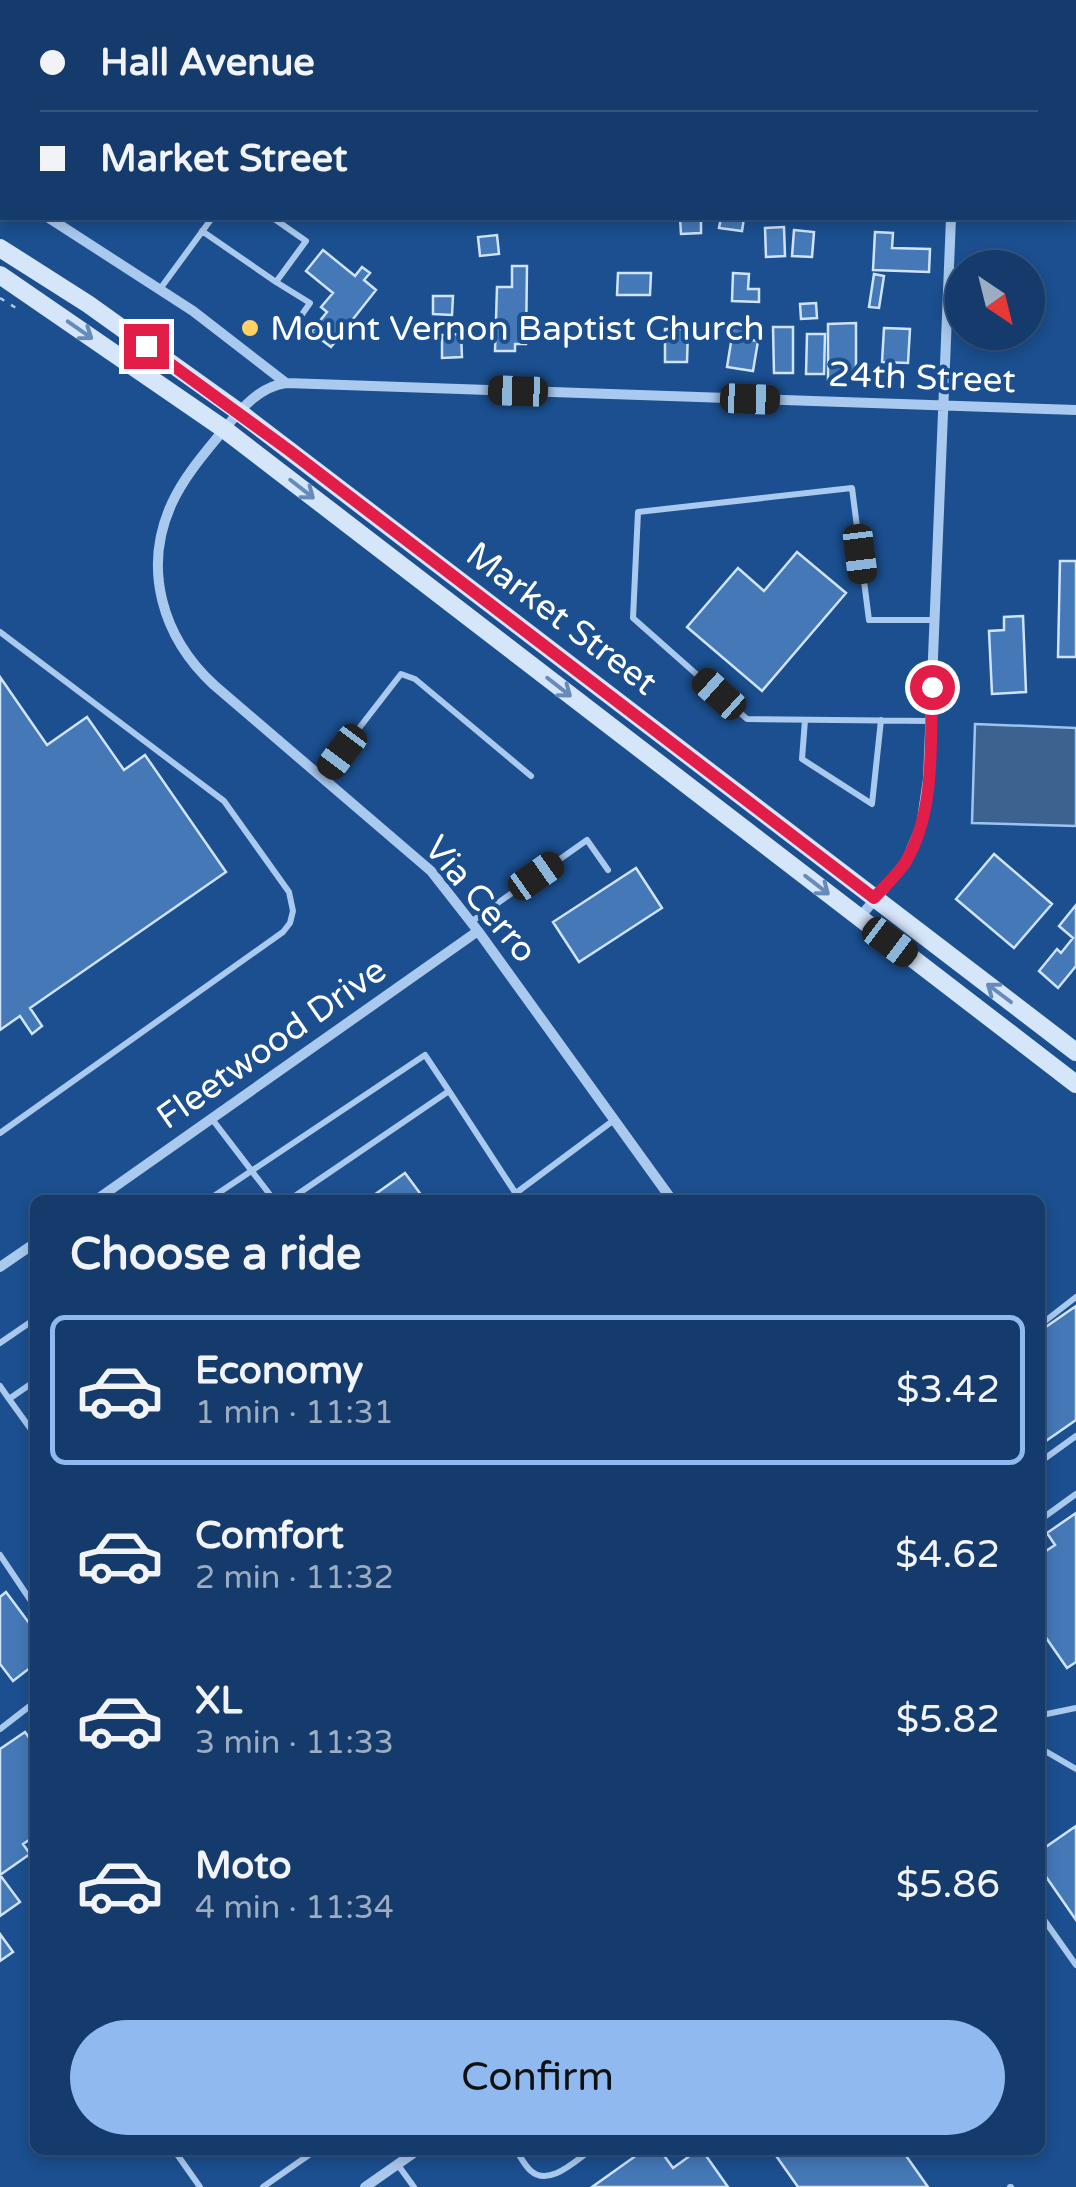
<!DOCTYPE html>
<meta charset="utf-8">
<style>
body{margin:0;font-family:"Varela Round",sans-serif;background:#1d4271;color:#f1f3f6;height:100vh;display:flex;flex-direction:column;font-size:38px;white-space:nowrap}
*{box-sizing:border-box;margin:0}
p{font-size:32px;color:#9dadc1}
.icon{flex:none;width:55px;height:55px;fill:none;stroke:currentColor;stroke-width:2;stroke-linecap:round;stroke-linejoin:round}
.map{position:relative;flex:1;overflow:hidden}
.side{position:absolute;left:30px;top:1195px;width:1015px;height:960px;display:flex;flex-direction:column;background:#143b6b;border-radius:15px;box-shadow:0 5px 15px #0003,0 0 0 2px #33557e}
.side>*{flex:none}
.guide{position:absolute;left:0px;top:0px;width:1078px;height:220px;box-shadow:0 5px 15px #0003,0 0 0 2px #33557e;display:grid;align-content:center;height:220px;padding:0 40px;background:#143b6b}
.needle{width:65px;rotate:145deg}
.controls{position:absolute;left:945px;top:250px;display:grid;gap:20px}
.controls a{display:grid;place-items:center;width:100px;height:100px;border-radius:50%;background:#143b6b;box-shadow:0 5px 15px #0003,0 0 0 2px #33557e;font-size:50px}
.end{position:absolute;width:45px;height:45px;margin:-22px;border:12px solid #e11d48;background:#fff;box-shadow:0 0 0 5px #fff}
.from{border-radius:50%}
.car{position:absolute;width:30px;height:60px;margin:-30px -15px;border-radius:12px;box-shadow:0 0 8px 2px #0007;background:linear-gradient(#222 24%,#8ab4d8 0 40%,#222 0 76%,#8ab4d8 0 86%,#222 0)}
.guide b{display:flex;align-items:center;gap:35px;height:95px;font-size:38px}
.guide b+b{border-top:2px solid #33557e}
.guide i{width:25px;height:25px;background:#f1f3f6}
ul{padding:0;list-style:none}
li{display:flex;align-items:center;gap:30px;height:150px;margin:0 20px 15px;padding:0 20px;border:5px solid transparent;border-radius:15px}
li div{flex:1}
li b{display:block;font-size:38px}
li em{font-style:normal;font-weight:600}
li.active{border-color:#90b9f0}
li>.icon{width:90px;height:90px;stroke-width:1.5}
h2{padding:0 40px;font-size:45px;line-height:120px}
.cta{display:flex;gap:20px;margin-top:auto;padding:20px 40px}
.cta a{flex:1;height:115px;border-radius:60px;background:#90b9f0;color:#111;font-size:40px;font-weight:600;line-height:115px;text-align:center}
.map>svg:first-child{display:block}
</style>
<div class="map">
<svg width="1076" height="2187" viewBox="0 0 1076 2187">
<rect width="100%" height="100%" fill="#1b4f8f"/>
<path fill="#3c6290" stroke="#9cc4f0" stroke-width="2.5" d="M975 724 1076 728V826L972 823Z"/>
<path fill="#4478b7" stroke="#cfe3fa" stroke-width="2.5" d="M680 218H701V233L681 234Z
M721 218H744L742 231 719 228Z
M784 227 785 256 766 257 765 228Z
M794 230 814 232 812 257 792 256Z
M875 232 893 233 892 248 930 249 929 272 873 270Z
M497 235 499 254 480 256 478 237Z
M323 250 355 276 362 267 370 273 364 280 376 290 331 347 311 332 327 312 321 307 333 293 306 271Z
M512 266H527L526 344H515V351H495L497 287H512Z
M618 273H651L650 295H617Z
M733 273 749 274 748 289H759V302L732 301Z
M874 274 884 276 879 308 869 307Z
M433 296H453L452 315 433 314Z
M816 303 817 318 801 319 800 304Z
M856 323V372H841V380H828V324Z
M734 324 746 326 743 339 758 341 753 371 727 367Z
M773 327H793V373H774Z
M884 328 910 329 908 363 882 362Z
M665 329H688L687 362H665Z
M461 334 462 357 442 358V335Z
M807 334H825L824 374H806Z
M797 552 846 593 762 691 687 627 738 568 764 591Z
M1060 561H1076V657H1058Z
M1023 616 1026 692 992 694 989 631 1004 630V617Z
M0 677 47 745 87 717 124 770 145 755 226 872 30 1008 42 1026 32 1034 20 1016 0 1030Z
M994 854 1052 904 1014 948 956 899Z
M636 868 662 908 579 962 553 922Z
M1076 905V966L1058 988 1039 971 1057 949 1061 953 1073 938 1059 926Z
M405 1173 425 1200H367Z
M1076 1306V1420L1040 1445V1331Z
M1076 1513V1662L1067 1668 1040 1629V1555L1055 1545 1047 1533Z
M6 1592 35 1631V1639L31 1642 35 1647V1664L13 1681 0 1664V1597Z
M25 1732 35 1746V1836L23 1844 30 1854 0 1875 20 1902 0 1916V1749Z
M1076 1826V1920L1040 1868V1851Z
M0 1934 13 1952 0 1961Z
M644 2150H660L673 2168 698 2150H702L728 2187H592Z
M772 2150H902L928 2187H798Z"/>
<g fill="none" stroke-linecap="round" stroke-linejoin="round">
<path stroke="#a9c9ee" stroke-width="2.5" stroke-dasharray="5 8" stroke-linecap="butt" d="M0 298 16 308"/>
<path stroke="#a9c9ee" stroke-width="6" d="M273 218 306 241 276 282 310 303 296 323
M202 231 276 282
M160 289 212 218
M0 632 224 801 289 892 293 911 290 923 283 932 0 1133
M805 720 802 759 872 804 881 720
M929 721 747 719 633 618 638 512 852 488 869 620H934
M322 776 401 674 415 679 531 776
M471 922 587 840 608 870
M449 1091 520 1200
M212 1119 274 1200
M516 1193 614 1120
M208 1200 425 1055 449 1091 289 1200
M1040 1325 1076 1297
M0 1343 35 1319
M0 1386 9 1399 35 1381
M9 1399 35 1435
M1040 1462 1076 1436
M1040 1520 1076 1494
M0 1555 35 1607
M1042 1715 1076 1708
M0 1729 35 1702
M1040 1748 1076 1769
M1040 1914 1076 1965
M174 2150 200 2187
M516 2150C520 2156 525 2166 531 2171 549 2187 575 2161 591 2150
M398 2165 414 2187
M263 2187 316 2150
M1010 2187H1011"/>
<path stroke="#a9c9ee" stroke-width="10" d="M231 0 234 2
M100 2 103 0
M958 2V0
M0 89 2 87
M0 185 2 186
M49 218 193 311 286 383
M859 918 905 864 921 826 928 779 951 218
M96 1200 478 931
M672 1200 478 931 431 871 214 685C162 637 142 568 172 503 184 477 203 455 221 433 239 412 257 387 286 383L1076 410
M0 1267 35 1243
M1040 1712 1042 1715 1040 1717
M365 2187 418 2150"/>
<path stroke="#d6e6fa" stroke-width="18" d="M0 248 88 304 239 412 1076 1052
M0 275 224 429 1076 1084"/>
</g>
<defs><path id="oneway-shaft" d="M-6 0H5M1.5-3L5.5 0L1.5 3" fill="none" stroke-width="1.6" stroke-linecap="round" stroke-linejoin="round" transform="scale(2.5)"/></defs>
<g stroke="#668bba">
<use href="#oneway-shaft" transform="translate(80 330) rotate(35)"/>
<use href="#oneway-shaft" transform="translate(302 489) rotate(38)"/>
<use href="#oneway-shaft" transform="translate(559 687) rotate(38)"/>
<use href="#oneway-shaft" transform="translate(817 885) rotate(38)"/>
<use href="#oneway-shaft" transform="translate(999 993) rotate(-143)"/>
</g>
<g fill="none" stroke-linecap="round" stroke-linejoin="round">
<path stroke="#e11d48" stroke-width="12" d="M146 346 290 451 874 898C884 887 897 875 905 863 936 812 930 744 932 687"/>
</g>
<circle fill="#ffd166" stroke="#1b4f8f" stroke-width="4" cx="250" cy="328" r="10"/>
<g text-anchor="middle" stroke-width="8" stroke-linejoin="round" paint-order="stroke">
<g font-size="35" fill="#fff" stroke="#1b4f8f" text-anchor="start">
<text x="270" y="340">Mount Vernon Baptist Church</text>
</g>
<g font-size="35" fill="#fff" stroke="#1b4f8f">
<text transform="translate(922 377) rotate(2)" y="12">24th Street</text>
<text transform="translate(562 618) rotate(37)" y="12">Market Street</text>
<text transform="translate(481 899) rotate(50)" y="12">Via Cerro</text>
<text transform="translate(271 1043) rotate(-35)" y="12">Fleetwood Drive</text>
</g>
</g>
</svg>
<div class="controls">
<a><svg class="needle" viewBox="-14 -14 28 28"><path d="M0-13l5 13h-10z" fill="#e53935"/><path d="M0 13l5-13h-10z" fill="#9dadc1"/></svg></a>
</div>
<i class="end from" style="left:932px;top:687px"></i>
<i class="end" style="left:146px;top:346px"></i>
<i class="car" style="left:518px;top:391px;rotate:272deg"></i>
<i class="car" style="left:750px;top:399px;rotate:92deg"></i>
<i class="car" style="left:860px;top:554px;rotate:173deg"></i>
<i class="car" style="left:719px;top:694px;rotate:312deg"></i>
<i class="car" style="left:342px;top:752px;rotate:217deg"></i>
<i class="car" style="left:536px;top:876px;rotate:55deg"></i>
<i class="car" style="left:890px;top:942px;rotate:127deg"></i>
<div class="guide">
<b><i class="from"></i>Hall Avenue</b>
<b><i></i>Market Street</b>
</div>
<section class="side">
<h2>Choose a ride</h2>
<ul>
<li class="active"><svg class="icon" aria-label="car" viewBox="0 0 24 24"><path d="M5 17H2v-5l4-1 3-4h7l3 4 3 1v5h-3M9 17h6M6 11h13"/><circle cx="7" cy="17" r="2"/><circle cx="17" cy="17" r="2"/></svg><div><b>Economy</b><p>1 min · 11:31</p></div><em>$3.42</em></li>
<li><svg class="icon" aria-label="car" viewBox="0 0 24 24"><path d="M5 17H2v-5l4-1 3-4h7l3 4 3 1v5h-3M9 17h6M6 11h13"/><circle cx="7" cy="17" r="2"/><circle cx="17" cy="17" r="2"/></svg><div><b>Comfort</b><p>2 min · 11:32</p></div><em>$4.62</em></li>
<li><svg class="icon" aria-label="car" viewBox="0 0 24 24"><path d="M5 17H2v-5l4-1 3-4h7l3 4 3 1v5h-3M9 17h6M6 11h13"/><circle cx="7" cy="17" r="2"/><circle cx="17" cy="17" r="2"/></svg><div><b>XL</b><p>3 min · 11:33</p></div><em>$5.82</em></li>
<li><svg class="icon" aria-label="car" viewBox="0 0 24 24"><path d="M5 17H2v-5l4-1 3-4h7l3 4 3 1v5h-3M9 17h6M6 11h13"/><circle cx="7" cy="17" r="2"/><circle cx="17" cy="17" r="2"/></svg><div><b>Moto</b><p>4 min · 11:34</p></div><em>$5.86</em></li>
</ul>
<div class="cta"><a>Confirm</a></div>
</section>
</div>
